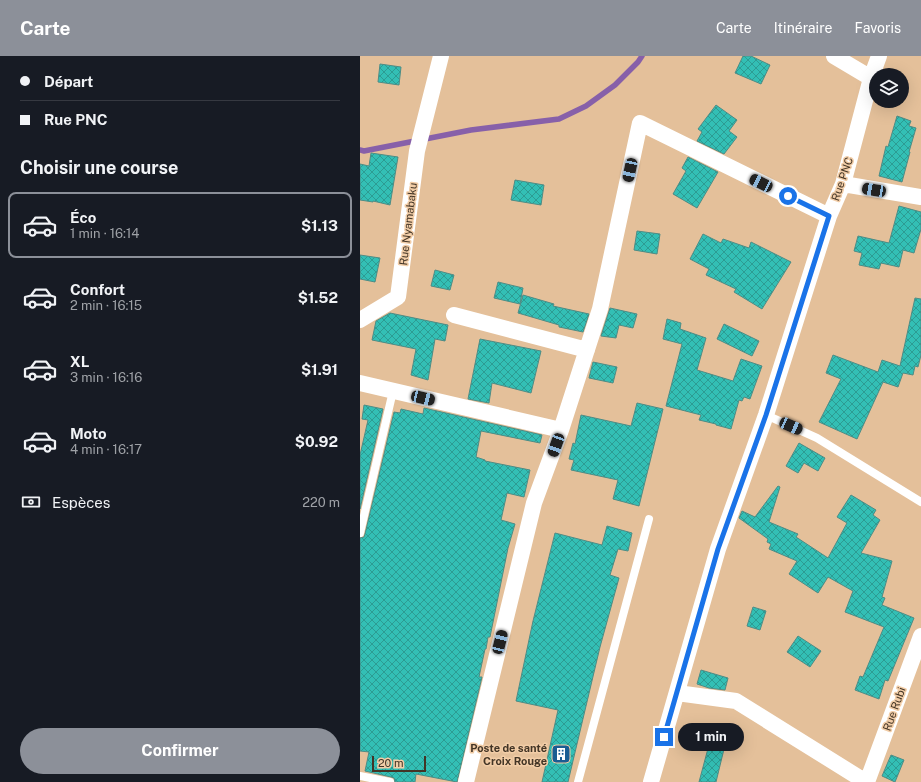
<!DOCTYPE html>
<html lang="fr">
<meta charset="utf-8">
<style>
body{margin:0;font-family:"Public Sans",sans-serif;background:#20242c;color:#f1f3f6;height:100vh;display:flex;flex-direction:column;font-size:15px;white-space:nowrap}
*{box-sizing:border-box;margin:0}
p{font-size:13px;color:#9ea1a6}
.icon{flex:none;width:22px;height:22px;fill:none;stroke:currentColor;stroke-width:2;stroke-linecap:round;stroke-linejoin:round}
.map{position:relative;flex:1;overflow:hidden}
.panel{display:flex;flex-direction:column;background:#171b24;width:360px}
.panel>*{flex:none}
.hud{display:grid;align-content:center;height:88px;padding:0 20px;background:#171b24}
.controls{position:absolute;left:509px;top:12px;display:grid;gap:8px}
.controls a{display:grid;place-items:center;width:40px;height:40px;border-radius:50%;background:#171b24;box-shadow:0 4px 16px #0002;font-size:20px}
.scale{position:absolute;left:12px;bottom:10px;width:54px;box-sizing:border-box;padding-left:4px;border:2px solid #433526;border-top:0;font-size:11px;line-height:14px;white-space:nowrap;color:#433526;-webkit-text-stroke:3px #f2cda7;paint-order:stroke}
.end{position:absolute;width:18px;height:18px;margin:-9px;border:5px solid #1a73e8;background:#fff;box-shadow:0 0 0 2px #fff}
.from{border-radius:50%}
.bubble{position:absolute;height:28px;border-radius:14px;background:#171b24;box-shadow:0 4px 16px #0002;font-size:13px;font-weight:700;line-height:28px;text-align:center}
.car{position:absolute;width:12px;height:24px;margin:-12px -6px;border-radius:5px;box-shadow:0 0 3px 1px #0007;background:linear-gradient(#222 24%,#8ab4d8 0 40%,#222 0 76%,#8ab4d8 0 86%,#222 0)}
.hud b{display:flex;align-items:center;gap:14px;height:38px;font-size:15px}
.hud b+b{border-top:1px solid #363941}
.hud i{width:10px;height:10px;background:#f1f3f6}
ul{padding:0;list-style:none}
li{display:flex;align-items:center;gap:12px;height:66px;margin:0 8px 6px;padding:0 12px;border:2px solid transparent;border-radius:8px}
li div{flex:1}
li b{display:block;font-size:15px}
li em{font-style:normal;font-weight:700}
li.current{border-color:#8c9099}
li>.icon{width:36px;height:36px;stroke-width:1.5}
h2{padding:0 20px;font-size:18px;line-height:48px}
.pay{display:flex;align-items:center;gap:10px;height:44px;padding:0 20px;font-size:15px}
.pay p{margin-inline-start:auto}
.cta{display:flex;gap:8px;margin-top:auto;padding:8px 20px}
.cta a{flex:1;height:46px;border-radius:24px;background:#8c9099;color:#fff;font-size:16px;font-weight:700;line-height:46px;text-align:center}
header{display:flex;align-items:center;gap:24px;box-sizing:border-box;height:56px;padding:0 20px;background:#8c9099;color:#fff}
header strong{font-size:19px}
nav{display:flex;gap:22px;margin-inline-start:auto;font-size:14px}
main{display:flex;flex:1;min-height:0}
.map>svg:first-child{display:block}
</style>
<header>
<strong>Carte</strong>
<nav><a>Carte</a><a>Itinéraire</a><a>Favoris</a></nav>
</header>
<main>
<section class="panel">
<div class="hud">
<b><i class="from"></i>Départ</b>
<b><i></i>Rue PNC</b>
</div>
<h2>Choisir une course</h2>
<ul>
<li class="current"><svg class="icon" aria-label="car" viewBox="0 0 24 24"><path d="M5 17H2v-5l4-1 3-4h7l3 4 3 1v5h-3M9 17h6M6 11h13"/><circle cx="7" cy="17" r="2"/><circle cx="17" cy="17" r="2"/></svg><div><b>Éco</b><p>1 min · 16:14</p></div><em>$1.13</em></li>
<li><svg class="icon" aria-label="car" viewBox="0 0 24 24"><path d="M5 17H2v-5l4-1 3-4h7l3 4 3 1v5h-3M9 17h6M6 11h13"/><circle cx="7" cy="17" r="2"/><circle cx="17" cy="17" r="2"/></svg><div><b>Confort</b><p>2 min · 16:15</p></div><em>$1.52</em></li>
<li><svg class="icon" aria-label="car" viewBox="0 0 24 24"><path d="M5 17H2v-5l4-1 3-4h7l3 4 3 1v5h-3M9 17h6M6 11h13"/><circle cx="7" cy="17" r="2"/><circle cx="17" cy="17" r="2"/></svg><div><b>XL</b><p>3 min · 16:16</p></div><em>$1.91</em></li>
<li><svg class="icon" aria-label="car" viewBox="0 0 24 24"><path d="M5 17H2v-5l4-1 3-4h7l3 4 3 1v5h-3M9 17h6M6 11h13"/><circle cx="7" cy="17" r="2"/><circle cx="17" cy="17" r="2"/></svg><div><b>Moto</b><p>4 min · 16:17</p></div><em>$0.92</em></li>
</ul>
<div class="pay"><svg class="icon" aria-label="cash" viewBox="0 0 24 24"><path d="M3 7h18v10H3z"/><circle cx="12" cy="12" r="2"/></svg>Espèces<p>220 m</p></div>
<div class="cta"><a>Confirmer</a></div>
</section>
<div class="map">
<svg width="561" height="726" viewBox="0 0 561 726">
<defs>
<pattern id="building-cross-hatch" width="8" height="8" patternUnits="userSpaceOnUse"><rect width="8" height="8" fill="#33bfb5"/><path d="M0 0l8 8M0 8l8-8" fill="none" stroke="#2d9c93"/></pattern>
</defs>
<rect width="100%" height="100%" fill="#e4c09a"/>
<g fill="none" stroke-linecap="round" stroke-linejoin="round">
<path stroke="#8760a9" stroke-width="5.5" d="M0 94 4 95 111 74 199 63 226 50 255 29 278 6 282 0"/>
</g>
<path fill="url(#building-cross-hatch)" stroke="#4e8c85" d="M383 0H391L410 9 401 28 375 17Z
M20 8 41 11 39 29 18 26Z
M356 49 377 64 369 75 377 81 364 98 337 85 342 76 338 73Z
M537 60 551 65 549 70 556 72 549 96H550L542 126 519 120 526 90 528 91Z
M11 97 38 101 30 149 13 145V146L0 144V108L9 110Z
M328 101 358 116 337 152 313 138 326 115 322 112Z
M155 124 184 129 181 149 151 144Z
M539 150 561 156V173L554 197 543 194 539 211 521 207 519 213 499 209 502 197 494 195 498 180 529 187Z
M277 175 300 178 297 198 274 194Z
M343 178 361 187 363 183 389 192 391 186 431 206 402 253 374 236 376 233 346 219 349 213 330 203Z
M0 199 20 202 15 226 0 223Z
M75 214 94 219 90 234 71 230Z
M138 226 163 232 160 248 134 242Z
M163 239 194 248 193 250 229 258 223 276 199 271V269L158 257Z
M555 242 561 243V299L558 311 555 310 553 319 543 317 538 331 523 326 497 383 459 366 481 323 466 317 473 299 518 316 522 304 540 310Z
M250 252 277 258 273 272 259 269 256 282 241 280Z
M30 257 88 269 85 285 75 283 68 324 51 319 56 293 12 284 16 265Z
M307 263 321 267 320 273 346 282 337 314 373 325 381 303 402 310 390 343 384 341 382 345 379 344 371 373 356 369V368L339 364 341 359 306 350 322 288 303 283Z
M364 268 399 285 392 300 357 283Z
M120 283 181 295 171 337 132 327 129 347 108 343Z
M233 306 257 311 253 327 229 322Z
M277 347 303 353 279 450 253 443 258 424 211 414 214 404 209 403 213 387 215 388 221 359 271 370Z
M4 349 23 353 0 453V399L8 364 2 363Z
M64 352 182 379 180 387 121 375 116 401 125 404V405L170 414 164 441 147 437 141 464 155 468 148 492 130 581H128L126 593H125L119 621H122L97 726 56 718 55 726H35L34 722 31 721 5 715 9 696 0 695V482L4 481 5 478 34 356 40 357 41 353 63 358Z
M439 387 465 402 458 415 444 407 438 417 426 410Z
M418 430 420 431 409 466 438 478 436 481 468 502 487 467 477 461 491 439 516 454 513 459 520 464 501 497 532 505 522 541 525 542 522 549 554 562 528 625 525 624 519 643 495 634 500 620 503 621 524 571 485 556 493 535 468 521 458 537 429 518 437 505 409 493 411 488 407 486 408 483 379 462 382 455 395 461Z
M247 470 272 477 268 495 258 493 250 519 259 522 240 591 208 726H182L198 654 156 645 173 565 195 477 242 489Z
M393 551 406 555 400 574 387 570Z
M438 580 461 595 450 611 427 596Z
M341 614 368 622 365 634 349 632 337 628Z
M350 685 365 689 356 726H339Z
M531 699 544 704 535 726 522 720Z"/>
<g fill="none" stroke-linecap="round" stroke-linejoin="round">
<path stroke="#fff" stroke-width="8" d="M406 359 457 382 561 446
M0 477 33 335
M0 720 30 726
M218 726 289 463"/>
<path stroke="#fff" stroke-width="16" d="M474 0 511 22
M483 128 561 141
M94 259 227 294
M0 264 38 241 57 95 81 0
M0 327 201 374
M317 637 376 645 506 726
M106 726 174 447 201 374 240 253 280 67 469 160
M291 726 358 493 406 359 469 160 483 128 511 22 519 0
M507 726 561 580"/>
</g>
<g fill="none" stroke-linecap="round" stroke-linejoin="round">
<path stroke="#1a73e8" stroke-width="5" d="M304 681 358 493 406 359 469 160 428 140"/>
</g>
<defs>
<symbol id="building-square" viewBox="-11 -11 22 22"><rect x="-9" y="-9" width="18" height="18" rx="4" fill="#1a5d92" stroke="#f2cda7"/><path d="M-4-6H4V6H1V3H-1V6H-4ZM-2.5-4.3h1.7v1.8h-1.7ZM.8-4.3h1.7v1.8H.8ZM-2.5-1h1.7V.8h-1.7ZM.8-1h1.7V.8H.8Z" fill="#fff"/></symbol>
</defs>
<g fill-rule="evenodd">
<use href="#building-square" x="190" y="687" width="22" height="22"/>
</g>
<g text-anchor="middle" stroke-width="3" stroke-linejoin="round" paint-order="stroke">
<g font-size="11" fill="#433526" stroke="#f2cda7">
<text transform="translate(482 123) rotate(-71)" y="4">Rue PNC</text>
<text transform="translate(48 168) rotate(-83)" y="4">Rue Nyamabaku</text>
<text transform="translate(534 653) rotate(-70)" y="4">Rue Rubi</text>
</g>
<g font-size="11" font-weight="bold" fill="#433526" stroke="#f2cda7" text-anchor="end">
<text x="187" y="696">Poste de santé<tspan x="187" dy="13">Croix Rouge</tspan></text>
</g>
</g>
</svg>
<div class="controls">
<a><svg class="icon" aria-label="layers" viewBox="0 0 24 24"><path d="M12 4l9 5-9 5-9-5zM3 14l9 5 9-5"/></svg></a>
</div>
<div class="scale">20 m</div>
<i class="end from" style="left:428px;top:140px"></i>
<i class="end" style="left:304px;top:681px"></i>
<div class="bubble" style="left:318px;top:667px;width:66px">1 min</div>
<i class="car" style="left:270px;top:114px;rotate:192deg"></i>
<i class="car" style="left:401px;top:127px;rotate:296deg"></i>
<i class="car" style="left:514px;top:134px;rotate:280deg"></i>
<i class="car" style="left:63px;top:342px;rotate:103deg"></i>
<i class="car" style="left:431px;top:370px;rotate:114deg"></i>
<i class="car" style="left:196px;top:389px;rotate:200deg"></i>
<i class="car" style="left:140px;top:586px;rotate:14deg"></i>
</div>
</main>
